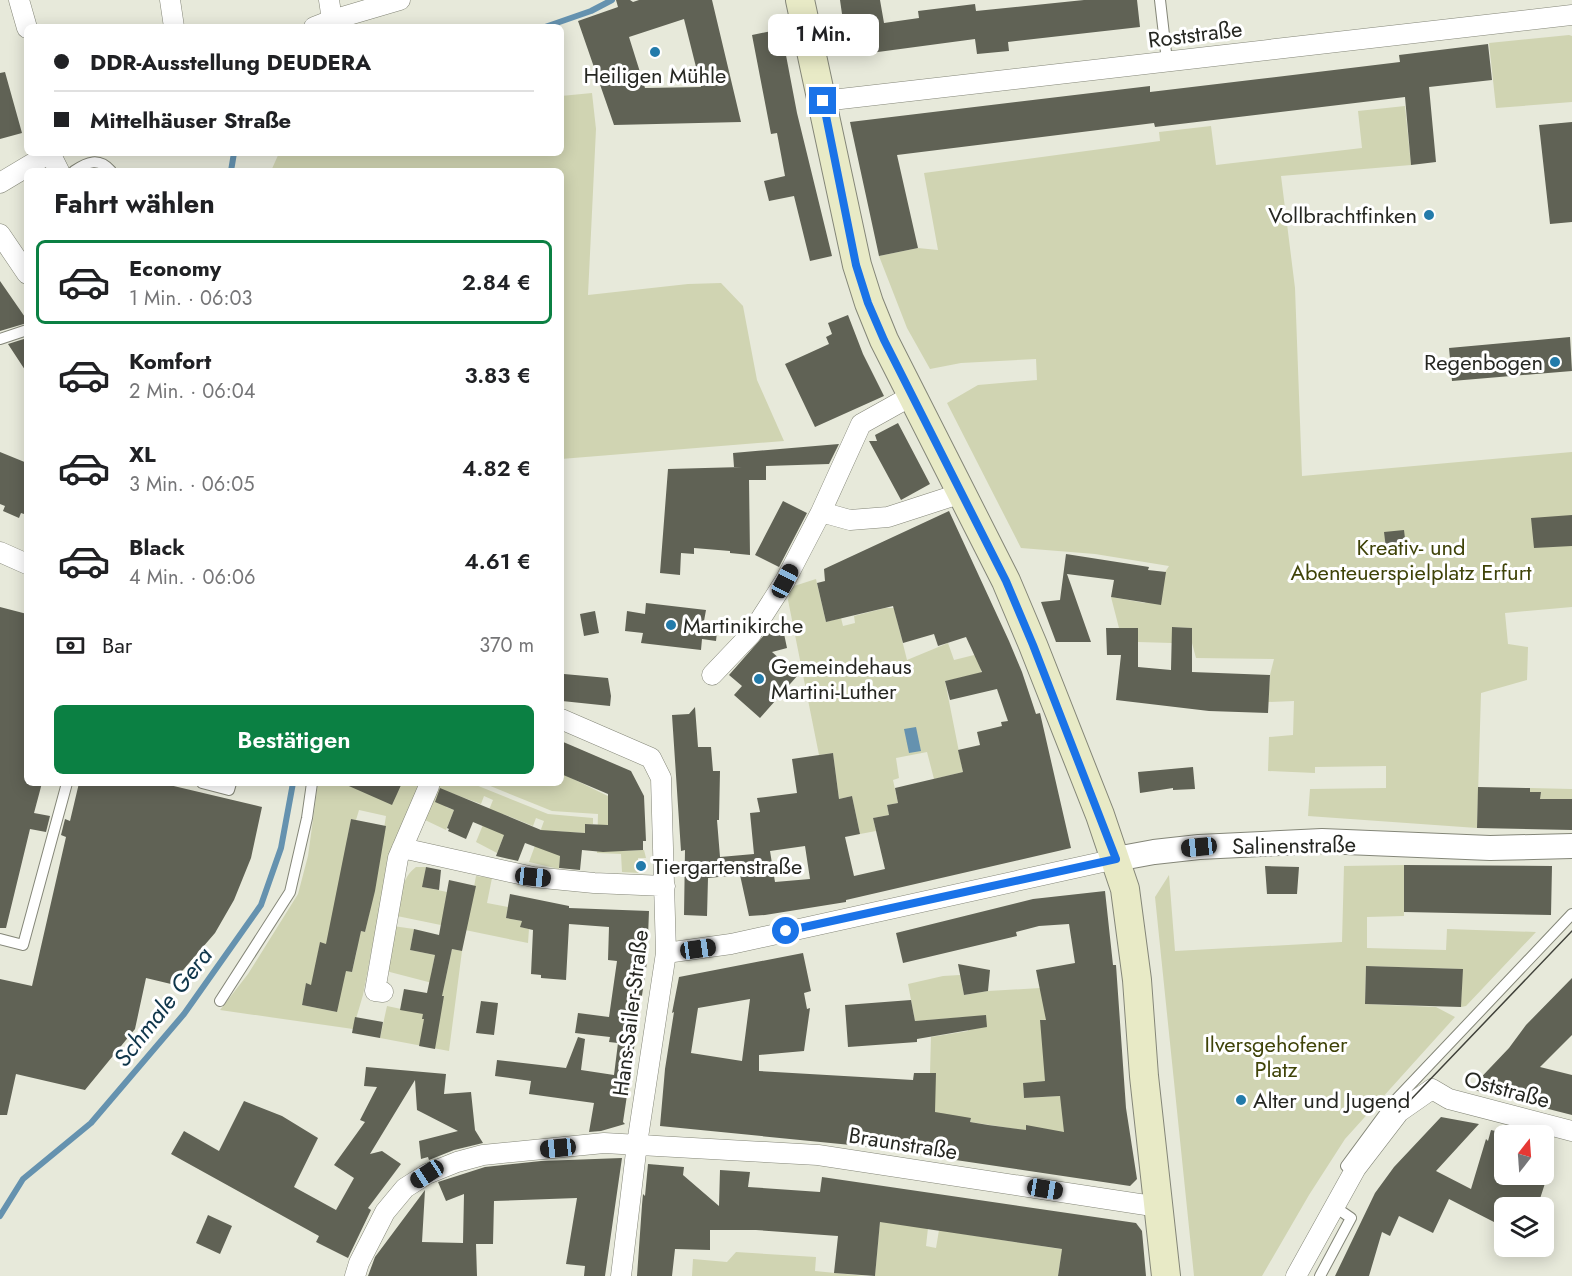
<!DOCTYPE html>
<html lang="de">
<meta charset="utf-8">
<style>
body{margin:0;font-family:Jost,sans-serif;background:#f6f6f6;color:#202124;height:100vh;display:flex;flex-direction:column;font-size:22px;white-space:nowrap}
*{box-sizing:border-box;margin:0}
p{font-size:20px;color:#757577}
.icon{flex:none;width:33px;height:33px;fill:none;stroke:currentColor;stroke-width:2;stroke-linecap:round;stroke-linejoin:round}
.map{position:relative;flex:1;overflow:hidden}
.details{position:absolute;left:24px;top:168px;width:540px;height:618px;display:flex;flex-direction:column;background:#fff;border-radius:9px;box-shadow:0 3px 15px #0003}
.details>*{flex:none}
.top-card{position:absolute;left:24px;top:24px;width:540px;height:132px;border-radius:9px;box-shadow:0 3px 15px #0003;display:grid;align-content:center;height:132px;padding:0 30px;background:#fff}
.needle{width:39px;rotate:17deg}
.fabs{position:absolute;left:1494px;top:1125px;display:grid;gap:12px}
.fabs a{display:grid;place-items:center;width:60px;height:60px;border-radius:9px;background:#fff;box-shadow:0 3px 15px #0003;font-size:30px}
.end{position:absolute;width:27px;height:27px;margin:-14px;border:8px solid #1a73e8;background:#fff;box-shadow:0 0 0 3px #fff}
.from{border-radius:50%}
.bubble{position:absolute;height:42px;border-radius:9px;background:#fff;box-shadow:0 3px 15px #0003;font-size:20px;font-weight:600;line-height:42px;text-align:center}
.car{position:absolute;width:18px;height:36px;margin:-18px -9px;border-radius:8px;box-shadow:0 0 4px 2px #0007;background:linear-gradient(#222 24%,#8ab4d8 0 40%,#222 0 76%,#8ab4d8 0 86%,#222 0)}
.top-card b{display:flex;align-items:center;gap:21px;height:57px;font-size:22px}
.top-card b+b{border-top:2px solid #e0e0e0}
.top-card i{width:15px;height:15px;background:#202124}
ul{padding:0;list-style:none}
li{display:flex;align-items:center;gap:18px;height:84px;margin:0 12px 9px;padding:0 18px;border:3px solid transparent;border-radius:9px}
li div{flex:1}
li b{display:block;font-size:22px}
li em{font-style:normal;font-weight:600}
li.current{border-color:#0b8043}
li>.icon{width:54px;height:54px;stroke-width:1.5}
h2{padding:0 30px;font-size:27px;line-height:72px}
.pay{display:flex;align-items:center;gap:15px;height:66px;padding:0 30px;font-size:22px}
.pay p{margin-inline-start:auto}
.button{display:flex;gap:12px;margin-top:auto;padding:12px 30px}
.button a{flex:1;height:69px;border-radius:9px;background:#0b8043;color:#fff;font-size:24px;font-weight:600;line-height:69px;text-align:center}
.map>svg:first-child{display:block}
</style>
<div class="map">
<svg width="1572" height="1276" viewBox="0 0 1572 1276">
<rect width="100%" height="100%" fill="#e7e9da"/>
<path fill="#d0d4b2" fill-rule="evenodd" d="M1569 35 1572 36V102L1496 108 1489 43Z
M592 93 596 129 588 295 688 284 721 283 743 306 757 380 784 441 561 459V171H271L279 153H561V96Z
M1405 106 1411 165 1281 176 1295 288 1302 476 1572 452V607L1505 613 1508 644 1528 647 1527 680 1481 693 1477 828 1308 816 1310 789 1386 788V766L1315 767V773L1268 771 1269 737 1293 735 1294 701 1268 702 1270 675 1274 659 1196 658 1192 643V628L1173 627 1172 643 1138 642V628H1119L1111 597 1145 603 1169 566 1095 554 1021 548 947 403 978 385 1037 380 1036 359 961 363 930 369 907 328 879 256 918 248 938 250 924 173 1160 141 1159 132 1211 126 1216 165 1362 148 1358 111Z
M816 579 826 622 841 618 843 626 855 623 854 616 885 608H894L907 660 948 643 954 660 974 655 990 668 981 670V673L945 681 963 772 934 779 927 752 896 758 899 778 893 780 898 803 887 805 889 815 873 818 876 831 860 834 852 796 839 799 833 753 819 755 788 600 791 587Z
M561 773 616 800 618 851 644 850 646 858H638L639 873 622 872 621 854 597 853 598 814 552 811 483 783H561Z
M318 783H422L387 870 363 995 353 1029 220 1010 248 974 298 894 308 856ZM359 810 386 816 381 847 347 840 351 819 356 820ZM370 910 365 932 331 924ZM320 943 357 950 352 972 316 964ZM306 984 311 985 337 1012 302 1005Z
M440 783H471L548 814 593 818V824H585V833L552 831 561 845 559 869 529 862 544 821 536 818 533 826 503 814 506 830 497 853 476 842 493 800 484 796 481 804 451 793 446 807 454 810 446 830 425 820Z
M1530 788 1572 789V799H1540V792H1530Z
M1404 865V916L1367 917V948L1446 950 1447 929 1536 932 1466 1006 1461 1007 1462 969 1366 966 1365 1004 1436 1007 1455 1017 1345 1139 1309 1195 1262 1276H1194L1155 897 1169 875 1175 951 1342 942 1344 866Z
M416 867H426L423 887 447 892 444 911 469 915 476 876 492 878 487 903 508 907 506 918 522 921 521 927 529 929 528 943 397 916C400 898 401 878 416 867Z
M393 926 414 929 410 950 435 955 431 974 446 977 452 949 462 951 449 1051 380 1038 387 1006 425 1014 422 1033 444 996 434 994 436 984 386 971Z
M960 975 964 995 988 991 1040 988 1056 1019 1041 1020 1059 1080 1023 1083 1024 1098 1060 1096 1079 1142 1030 1131 970 1122 971 1118 936 1117 913 1097 930 1073 931 1037 968 1031 966 1017 915 1021 908 984 943 976Z
M880 1221 928 1228 926 1246 936 1248 939 1230 1060 1249H1084L1062 1250 1058 1276H875Z
M736 1252 816 1257 815 1271 866 1276H692L693 1259 727 1262Z"/>
<path fill="#6592af" d="M916 727 921 751 909 753 904 729Z"/>
<g fill="none" stroke-linecap="round" stroke-linejoin="round">
<path stroke="#6592af" stroke-width="6" d="M545 27 591 11 612 0
M231 171 234 153
M0 1216 23 1179 91 1123 184 1014 261 905 281 848 293 783"/>
</g>
<path fill="#606255" fill-rule="evenodd" d="M616 0H630L633 2 639 0H712L741 122 614 125 578 21 618 7ZM684 19 701 87 645 88 629 37Z
M840 0H880L884 23 919 18 918 11 975 4 976 11 1084 0H1137L1140 27 1008 42 1009 51 977 54 975 39 848 56Z
M781 29 797 113 832 256 810 261 794 196 769 201 764 181 785 176 777 133 771 134 752 35Z
M1488 44 1492 80 1429 87 1436 162 1411 165 1405 97 1155 127 1154 123 897 155 918 248 879 256 850 122 1150 86V92L1259 79 1400 62 1399 55Z
M5 72 22 133 0 139V73Z
M1572 122V222L1550 224 1539 125Z
M0 281 27 320V323L0 331Z
M848 315 863 354 884 396 815 427 785 364 829 344 826 337 832 334 828 323Z
M1570 337 1572 371 1452 381 1449 348Z
M27 338V373L8 344Z
M898 423 930 484 901 500 869 441H877L875 435Z
M839 444 829 464 766 466V480H749L750 555 730 553V551L694 548V554L681 553 680 575 660 573 668 469 742 467H734L733 453Z
M0 452 27 463V515L21 513 19 518 3 511 5 506 0 504Z
M783 501 807 513 779 567 755 555Z
M949 511 1009 641 1022 672 1036 714 1040 713 1071 848 846 900V902L765 915 749 916 740 875 708 878 707 916 684 915 685 850 681 851 672 715 689 714 695 707 698 747H711L713 771H720L719 820H717L720 857 754 854 750 813 760 812 757 798 797 793 792 759 833 753 839 799 852 796 860 834 845 837 854 876 885 869 873 818 889 815 887 805 898 803 895 788 963 772 958 750 980 745 977 732 1002 726 1001 722 1008 721 997 689 950 700 945 681 982 672 966 637 938 646 934 634 903 643 893 606 826 622 817 583 825 581 824 569ZM805 846 810 879 775 882 770 851Z
M1572 515V546L1534 548 1531 518Z
M1404 530 1407 555 1387 557 1384 532Z
M1066 554 1149 567 1148 570 1166 572 1161 605 1111 597 1114 580 1067 574 1091 642H1056L1041 602 1060 600Z
M646 603 706 610 704 621 718 623 716 641 702 639 701 650 641 643 643 633 625 631 627 611 645 614Z
M0 607 27 614V783H42L34 813 50 816 46 832 30 829 6 928H0Z
M595 611 599 633 584 636 580 614Z
M1172 627 1192 628V672L1270 675 1268 713 1209 711 1116 700 1121 655H1107L1106 628H1138V667L1171 670Z
M783 629 787 648 772 652 798 675 760 718 734 695 742 686 729 675 766 633Z
M564 674 608 678 611 696 610 706 562 701Z
M561 741 631 771 644 796 646 841H643V850L603 852 582 850 580 870 559 868 560 856 525 843 518 861 496 856 504 835 473 822 466 839 448 831 449 829 447 828 454 810 435 802 440 788 541 830 585 833V824L608 825V794L561 774Z
M1193 767 1195 789 1173 790V788L1140 793 1138 772Z
M79 783H161L262 807 251 858 234 900 215 933 171 984 146 978 135 1029 85 1090 16 1074 7 1115H0V979L32 986 66 837 61 835 65 819 70 821Z
M342 783H402L392 805Z
M1478 787 1530 788V792H1541L1540 799H1572V830L1477 828Z
M351 819 386 826 375 891 365 932 361 931 352 972 346 971 337 1012 302 1005 306 983 311 985 320 942 326 944Z
M1404 865 1552 866 1551 915 1404 912Z
M1265 866 1299 867 1297 894H1267Z
M426 867 441 870 439 890 422 887Z
M449 880 476 886 462 951 452 949 442 996H444L435 1049 419 1046 424 1019H422L423 1014 400 1010 404 989 427 993 435 955 410 950 414 929 439 935Z
M1105 891 1113 965H1116L1126 1108 1137 1179 1130 1186 861 1146 660 1126 665 1069 674 1012 672 1013 679 977 803 953 811 991 804 993 807 1009 810 1008 804 1051 759 1055V1071L913 1080 914 1073H936L935 1112 971 1118 970 1122 988 1125 1026 1130V1125L1064 1132 1060 1096 1024 1098 1023 1083 1045 1081 1040 1020H1046L1036 970 1075 963 1069 924 1039 926 1016 932 1017 936 903 963 896 933 1033 899ZM750 999 742 1061 691 1053 698 1008Z
M510 894 569 906V908L649 911 647 962 623 1122 625 1124 601 1131 589 1132 594 1103 529 1094 531 1081 495 1076 497 1060 566 1068 578 1037 585 1039 581 1070 614 1075 618 1043 609 1042 610 1037 575 1033 578 1013 609 1017 617 961 608 960 609 927 569 924 566 980 541 978V975L531 974 533 930 520 927 522 921 506 918Z
M958 964 990 970 988 991 964 995Z
M1366 966 1463 969 1461 1007 1365 1004Z
M1572 978V1035L1540 1067 1572 1075V1115L1470 1089 1509 1048 1526 1025Z
M911 1000 915 1021 986 1015 987 1027 917 1039V1042L848 1047 845 1005Z
M481 1001 498 1003 494 1035 476 1033Z
M355 1017 383 1022 380 1038 352 1033Z
M366 1067 446 1074 444 1094 471 1092 475 1130 483 1143 454 1150 429 1160 428 1157 421 1159 419 1141 458 1131 417 1110 415 1080 370 1154 382 1151 401 1164 368 1208 371 1210 348 1258 316 1242 319 1236 171 1154 184 1131 219 1151 244 1101 282 1116 318 1138 294 1187 336 1210 354 1178 334 1165 365 1122 360 1120 377 1087 364 1086Z
M1441 1117 1479 1124 1436 1171 1471 1189 1486 1139 1488 1141 1491 1130 1504 1133V1174H1548L1537 1208H1504V1216L1498 1213 1494 1222 1449 1199 1433 1233 1399 1216 1390 1236 1382 1232 1369 1276H1335L1375 1193 1394 1167Z
M622 1158 605 1276H584L585 1266 566 1264 577 1198 494 1201 493 1244H476L477 1276H368L375 1257 425 1190 422 1242 463 1243 464 1194 446 1201 438 1182 485 1167 541 1161Z
M648 1164 684 1167 683 1175 719 1206 720 1170 750 1172 748 1187 820 1192 822 1177 1136 1223 1142 1231 1146 1276H1058L1062 1249 880 1222 875 1276 834 1273 838 1236 756 1230H710V1250L675 1249 672 1276H637L642 1205 643 1194 645 1196Z
M208 1215 232 1226 220 1254 196 1243Z"/>
<g fill="none" stroke-linecap="round" stroke-linejoin="round">
<defs>
<path id="service" d="M1160 0 1167 61
M74 171C87 162 99 157 111 171
M0 339 27 330
M202 783 229 790 231 783
M0 939 23 945 67 783
M220 1001 290 892 307 818 312 783
M1346 1166 1391 1105 1572 914
M1320 1276 1351 1218 1335 1207"/>
<path id="minor" d="M19 0 27 28
M170 0 174 27
M329 0 332 20
M314 27 332 20 400 0
M823 101 1572 15
M0 183 50 153 59 171
M0 234 27 274
M821 512 850 520 888 517 962 493
M0 552 27 564
M712 675 751 634 785 581 821 512 861 424 913 395
M561 719 651 758 661 778 666 953 637 1144 621 1276
M402 848 533 877 594 883 665 886
M666 953 731 944 1116 859
M383 992 375 991 398 858 429 786
M355 1276 359 1263 385 1212 405 1188 427 1174 457 1162 483 1155 604 1143 818 1155 1159 1207
M1296 1276 1356 1168 1399 1112 1432 1089 1449 1099 1572 1131"/>
<path id="tertiary" d="M1116 859 1154 852 1199 847 1322 841 1490 848 1572 846"/>
<path id="secondary" d="M800 0 857 265 869 303 884 340 1006 581 1033 645 1100 815 1125 889 1137 980 1144 1076 1166 1276"/>
</defs>
<use href="#service" stroke="#848678" stroke-width="12"/>
<use href="#minor" stroke="#848678" stroke-width="21"/>
<use href="#tertiary" stroke="#848678" stroke-width="26"/>
<use href="#secondary" stroke="#848678" stroke-width="30"/>
<use href="#service" stroke="#fff" stroke-width="10"/>
<use href="#minor" stroke="#fff" stroke-width="20"/>
<use href="#tertiary" stroke="#fff" stroke-width="24"/>
<use href="#secondary" stroke="#e8eac6" stroke-width="28"/>
<path stroke="#40413a" stroke-width="1.5" d="M1399 1112 1572 931"/>
</g>
<g fill="none" stroke-linecap="round" stroke-linejoin="round">
<path stroke="#1a73e8" stroke-width="8" d="M786 931 1116 859 1033 645 1006 581 884 340 868 303 856 265 823 101"/>
</g>
<g fill="#237baa" stroke="#fff" stroke-width="2">
<circle cx="655" cy="52" r="6"/>
<circle cx="1429" cy="215" r="6"/>
<circle cx="1555" cy="362" r="6"/>
<circle cx="671" cy="625" r="6"/>
<circle cx="759" cy="679" r="6"/>
<circle cx="641" cy="866" r="6"/>
<circle cx="1241" cy="1100" r="6"/>
</g>
<g text-anchor="middle" stroke-width="6" stroke-linejoin="round" paint-order="stroke">
<g font-size="22" fill="#262722" stroke="#fff">
<text transform="translate(1195 34) rotate(-7)" y="8">Roststraße</text>
<text transform="translate(1294 845) rotate(-1)" y="8">Salinenstraße</text>
<text transform="translate(630 1013) rotate(-83)" y="8">Hans-Sailer-Straße</text>
<text transform="translate(1507 1089) rotate(15)" y="8">Oststraße</text>
<text transform="translate(903 1143) rotate(9)" y="8">Braunstraße</text>
</g>
<g font-size="22" fill="#262722" stroke="#fff" text-anchor="start">
<text x="655" y="83" text-anchor="middle">Heiligen Mühle</text>
<text x="1417" y="223" text-anchor="end">Vollbrachtfinken</text>
<text x="1543" y="370" text-anchor="end">Regenbogen</text>
<text x="683" y="633">Martinikirche</text>
<text x="771" y="674">Gemeindehaus<tspan x="771" dy="25">Martini-Luther</tspan></text>
<text x="653" y="874">Tiergartenstraße</text>
<text x="1253" y="1108">Alter und Jugend</text>
</g>
<g font-size="22" fill="#3f4308" stroke="#fff">
<text x="1411" y="555">Kreativ- und<tspan x="1411" dy="25">Abenteuerspielplatz Erfurt</tspan></text>
<text x="1276" y="1052">Ilversgehofener<tspan x="1276" dy="25">Platz</tspan></text>
</g>
<g font-size="24" font-style="italic" fill="#0f364b" stroke="#fff">
<text transform="translate(163 1007) rotate(-52)" y="8">Schmale Gera</text>
</g>
</g>
</svg>
<div class="fabs">
<a><svg class="needle" viewBox="-14 -14 28 28"><path d="M0-13l5 13h-10z" fill="#e53935"/><path d="M0 13l5-13h-10z" fill="#757577"/></svg></a>
<a><svg class="icon" aria-label="layers" viewBox="0 0 24 24"><path d="M12 4l9 5-9 5-9-5zM3 14l9 5 9-5"/></svg></a>
</div>
<i class="end from" style="left:786px;top:931px"></i>
<i class="end" style="left:823px;top:101px"></i>
<div class="bubble" style="left:768px;top:14px;width:111px">1 Min.</div>
<i class="car" style="left:785px;top:581px;rotate:28deg"></i>
<i class="car" style="left:1199px;top:847px;rotate:264deg"></i>
<i class="car" style="left:533px;top:877px;rotate:96deg"></i>
<i class="car" style="left:698px;top:949px;rotate:82deg"></i>
<i class="car" style="left:558px;top:1148px;rotate:264deg"></i>
<i class="car" style="left:427px;top:1174px;rotate:237deg"></i>
<i class="car" style="left:1045px;top:1189px;rotate:99deg"></i>
<div class="top-card">
<b><i class="from"></i>DDR-Ausstellung DEUDERA</b>
<b><i></i>Mittelhäuser Straße</b>
</div>
<section class="details">
<h2>Fahrt wählen</h2>
<ul>
<li class="current"><svg class="icon" aria-label="car" viewBox="0 0 24 24"><path d="M5 17H2v-5l4-1 3-4h7l3 4 3 1v5h-3M9 17h6M6 11h13"/><circle cx="7" cy="17" r="2"/><circle cx="17" cy="17" r="2"/></svg><div><b>Economy</b><p>1 Min. · 06:03</p></div><em>2.84 €</em></li>
<li><svg class="icon" aria-label="car" viewBox="0 0 24 24"><path d="M5 17H2v-5l4-1 3-4h7l3 4 3 1v5h-3M9 17h6M6 11h13"/><circle cx="7" cy="17" r="2"/><circle cx="17" cy="17" r="2"/></svg><div><b>Komfort</b><p>2 Min. · 06:04</p></div><em>3.83 €</em></li>
<li><svg class="icon" aria-label="car" viewBox="0 0 24 24"><path d="M5 17H2v-5l4-1 3-4h7l3 4 3 1v5h-3M9 17h6M6 11h13"/><circle cx="7" cy="17" r="2"/><circle cx="17" cy="17" r="2"/></svg><div><b>XL</b><p>3 Min. · 06:05</p></div><em>4.82 €</em></li>
<li><svg class="icon" aria-label="car" viewBox="0 0 24 24"><path d="M5 17H2v-5l4-1 3-4h7l3 4 3 1v5h-3M9 17h6M6 11h13"/><circle cx="7" cy="17" r="2"/><circle cx="17" cy="17" r="2"/></svg><div><b>Black</b><p>4 Min. · 06:06</p></div><em>4.61 €</em></li>
</ul>
<div class="pay"><svg class="icon" aria-label="cash" viewBox="0 0 24 24"><path d="M3 7h18v10H3z"/><circle cx="12" cy="12" r="2"/></svg>Bar<p>370 m</p></div>
<div class="button"><a>Bestätigen</a></div>
</section>
</div>
